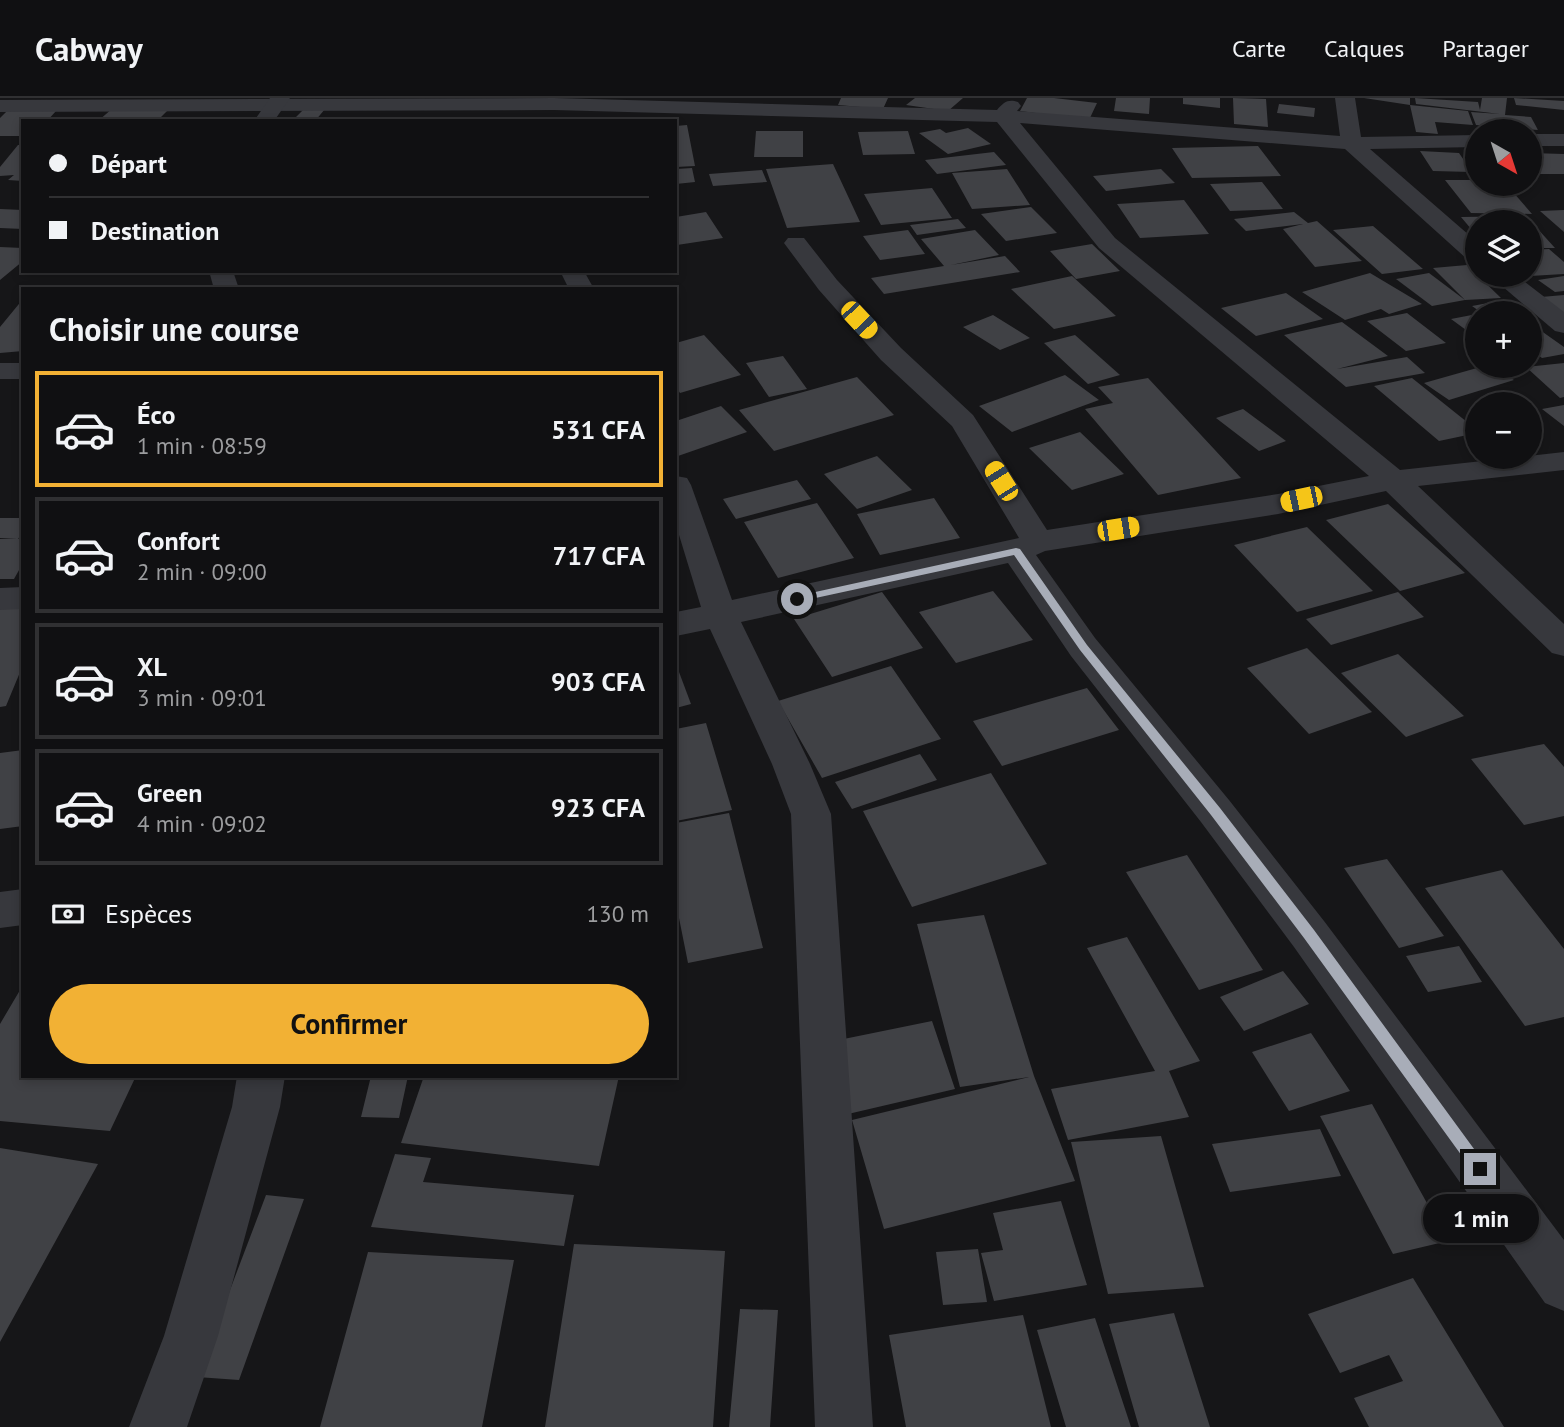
<!DOCTYPE html>
<html lang="fr">
<meta charset="utf-8">
<style>
body{margin:0;font-family:"PT Sans",sans-serif;background:#1e1e20;color:#f1f3f6;height:100vh;display:flex;flex-direction:column;font-size:26px;white-space:nowrap}
*{box-sizing:border-box;margin:0}
p{font-size:23px;color:#9c9d9f}
.icon{flex:none;width:38px;height:38px;fill:none;stroke:currentColor;stroke-width:2;stroke-linecap:round;stroke-linejoin:round}
.map{position:relative;flex:1;overflow:hidden}
.details{position:absolute;left:21px;top:189px;width:656px;height:791px;display:flex;flex-direction:column;background:#101012;border-radius:0px;box-shadow:0 4px 10px #0003,0 0 0 2px #303032}
.details>*{flex:none}
.top-card{position:absolute;left:21px;top:21px;width:656px;height:154px;border-radius:0px;box-shadow:0 4px 10px #0003,0 0 0 2px #303032;display:grid;align-content:center;height:154px;padding:0 28px;background:#101012}
.needle{width:46px;rotate:141deg}
.tools{position:absolute;left:1465px;top:21px;display:grid;gap:14px}
.tools a{display:grid;place-items:center;width:77px;height:77px;border-radius:50%;background:#101012;box-shadow:0 4px 10px #0003,0 0 0 2px #303032;font-size:35px}
.end{position:absolute;width:32px;height:32px;margin:-16px;border:9px solid #a8adb8;background:#111;box-shadow:0 0 0 4px #111}
.from{border-radius:50%}
.bubble{position:absolute;height:49px;border-radius:24px;background:#101012;box-shadow:0 4px 10px #0003,0 0 0 2px #303032;font-size:23px;font-weight:700;line-height:49px;text-align:center}
.car{position:absolute;width:21px;height:42px;margin:-21px -10px;border-radius:9px;box-shadow:0 0 5px 2px #0007;background:linear-gradient(#f5c518 24%,#345 0 40%,#f5c518 0 76%,#345 0 86%,#f5c518 0)}
.top-card b{display:flex;align-items:center;gap:24px;height:66px;font-size:26px}
.top-card b+b{border-top:2px solid #303032}
.top-card i{width:18px;height:18px;background:#f1f3f6}
ul{padding:0;list-style:none}
li{display:flex;align-items:center;gap:21px;height:116px;margin:0 14px 10px;padding:0 14px;border:4px solid #303032;border-radius:0px}
li div{flex:1}
li b{display:block;font-size:26px}
li em{font-style:normal;font-weight:700}
li.active{border-color:#f2b134}
li>.icon{width:63px;height:63px;stroke-width:1.5}
h2{padding:0 28px;font-size:32px;line-height:84px}
.pay{display:flex;align-items:center;gap:18px;height:77px;padding:0 28px;font-size:26px}
.pay p{margin-inline-start:auto}
.cta{display:flex;gap:14px;margin-top:auto;padding:14px 28px}
.cta a{flex:1;height:80px;border-radius:42px;background:#f2b134;color:#111;font-size:28px;font-weight:700;line-height:80px;text-align:center}
header{display:flex;align-items:center;gap:42px;box-sizing:border-box;height:98px;padding:0 35px;background:#101012;border-bottom:2px solid #303032}
header strong{font-size:33px}
nav{display:flex;gap:38px;margin-inline-start:auto;font-size:24px}
.map>svg:first-child{display:block}
</style>
<header>
<strong>Cabway</strong>
<nav><a>Carte</a><a>Calques</a><a>Partager</a></nav>
</header>
<div class="map">
<svg width="1564" height="1329" viewBox="0 0 1564 1329">
<rect width="100%" height="100%" fill="#161618"/>
<path fill="#404145" d="M841 0H888L883 11 838 7Z
M915 0H963L948 13 906 7Z
M1027 0H1054L1097 5 1089 22 1020 13Z
M1116 0H1150L1149 16 1114 13Z
M1183 0H1220V10L1183 6Z
M1233 0 1266 1 1268 29 1234 26Z
M1364 0H1410V7L1468 13 1473 27 1435 24 1438 36 1416 34 1410 7Z
M1415 0 1478 4 1480 12 1482 0H1507L1505 17 1531 19 1538 32 1476 27 1471 14 1500 16 1416 6Z
M1514 0 1564 3V12L1516 7Z
M1279 6 1315 10 1314 19 1277 15Z
M113 10 169 11 157 23H98Z
M304 11H325L315 23H292Z
M7 13H56L47 23H23V38H0V20Z
M687 27 695 68 676 69V28Z
M968 30 991 46 948 56 919 35 940 31 946 35Z
M756 33H803V59H754Z
M908 33 915 56 863 57 858 34Z
M18 47H23V83L8 82 14 77 0 78V69Z
M1258 48 1281 78 1192 80 1172 50Z
M1420 53 1459 55 1472 74 1433 73Z
M994 54 1006 67 937 76 925 62Z
M1530 55 1564 56V76H1539L1530 64Z
M833 66 860 124 787 130 766 71Z
M692 70 695 84 676 86V71Z
M1007 71 1030 107 972 111 952 75Z
M1161 71 1175 85 1106 93 1093 78Z
M762 72 767 84 713 88 709 76Z
M1445 82H1477V86H1506L1532 116 1471 115Z
M1262 84 1283 111 1230 113 1210 86Z
M932 90 952 120 881 127 864 96Z
M1184 102 1209 136 1140 140 1117 106Z
M1031 109 1057 135 1006 143 981 116Z
M0 111 23 112V131L0 130Z
M1564 112V134L1540 113Z
M706 114 723 140 677 147 676 119Z
M1294 114 1308 125 1317 123 1362 163 1315 169 1283 131 1303 126 1246 133 1234 121Z
M1526 118 1555 150H1530V124H1477V138L1461 119Z
M958 121 966 130 917 137 910 127Z
M1373 128 1423 171 1382 176 1333 132Z
M908 132 925 156 880 162 863 138Z
M975 132 999 157 951 167 1005 158 1020 174 884 196 871 180 944 168 921 141Z
M1092 146 1120 173 1076 181 1050 153Z
M0 149 23 150V163L0 182Z
M1549 151 1564 164V176L1530 178V152Z
M1467 167 1501 200 1465 202 1432 208 1396 181 1429 175 1465 202 1433 170Z
M1370 175 1422 206 1389 216 1381 211 1345 222 1302 194Z
M1072 178 1116 218 1054 231 1011 191Z
M1564 178V193L1555 194 1538 182Z
M1286 195 1323 221 1256 238 1221 210Z
M1564 197V215L1541 199Z
M23 201V253L0 255V229Z
M1499 203 1516 215H1482L1472 208Z
M1407 215 1446 245 1406 253 1367 223Z
M1477 216V240L1451 221Z
M993 217 1030 240 1000 252 963 229Z
M1342 224 1388 258 1337 271 1407 259 1425 275 1346 289 1284 237Z
M1530 225 1564 249V256L1542 260 1534 254H1530Z
M704 237 741 277 680 295 676 289V245Z
M1075 237 1120 277 1088 286 1044 245Z
M783 258 807 291 769 299 746 265Z
M1564 265V299L1560 300 1526 269Z
M1484 268H1493L1514 282 1449 302 1424 285Z
M1065 277 1099 302 1012 334 979 308Z
M857 279 894 317 774 353 739 312Z
M1148 280 1241 380 1158 397 1085 311 1113 305 1098 289Z
M1412 280 1477 332V335L1439 343 1374 288Z
M1564 307V328L1542 311Z
M721 308 747 334 678 358 676 355V323Z
M1243 311 1286 343 1259 353 1216 320Z
M1080 334 1124 376 1072 392 1029 350Z
M877 358 912 392 857 411 824 376Z
M797 382 811 401 736 421 723 401Z
M934 400 960 440 880 457 857 416Z
M817 405 854 460 778 480 744 424Z
M1388 406 1465 475 1400 493 1326 422Z
M0 420H23V434L18 441 23 440V465L14 481H0V441H17L0 440Z
M1307 429 1373 493 1297 514 1234 447Z
M993 493 1033 542 956 565 919 514Z
M882 494 923 550 832 579 794 521Z
M1398 494 1424 519 1331 547 1306 521Z
M0 510H23V567L6 608 0 609Z
M1307 550 1372 614 1309 636 1247 570Z
M1398 556 1464 618 1406 639 1341 575Z
M676 566 691 606 676 610Z
M891 568 941 641 822 680 778 603Z
M1087 590 1119 632 1002 668 973 623Z
M706 625 732 712 676 723V631Z
M1544 646 1564 669V718L1524 727 1471 661Z
M23 652V728L0 731V655Z
M920 656 937 682 852 711 835 684Z
M991 675 1047 766 912 809 863 713Z
M729 715 763 850 688 865 676 805V725Z
M1187 757 1263 872 1199 892 1126 774Z
M1387 761 1444 838 1399 850 1344 770Z
M1502 772 1564 851V919L1525 928 1425 790Z
M984 817 1034 978 1075 1083 884 1131 852 1022 1029 979 960 989 917 826Z
M1127 839 1200 963 1169 973 1189 1019 1068 1042 1051 991 1155 973 1087 850Z
M1459 848 1482 884 1428 894 1406 858Z
M1283 873 1309 906 1244 933 1220 899Z
M23 887V978H136L110 1033 0 1023V926Z
M932 923 955 991 848 1016 829 944Z
M1311 935 1350 993 1289 1013 1252 954Z
M371 978H408L399 1020 361 1019Z
M424 978H619L599 1068 401 1045Z
M1372 1006 1448 1143 1393 1156 1320 1018Z
M1320 1031 1341 1078 1230 1094 1212 1046Z
M1161 1038 1204 1189 1108 1196 1071 1044Z
M0 1050 98 1066 0 1244Z
M395 1056 431 1060 423 1084 574 1097 564 1148 371 1129Z
M266 1097 304 1101 239 1282 197 1279Z
M1061 1103 1087 1187 994 1203 981 1155 1003 1152 993 1115Z
M574 1146 725 1153 713 1329H545Z
M978 1151 987 1204 943 1207 936 1154Z
M368 1154 514 1162 482 1329H320Z
M1413 1180 1504 1329H1369L1354 1300 1403 1283 1389 1257 1340 1275 1308 1216Z
M740 1211 778 1212 770 1329H729Z
M1174 1215 1210 1329H1139L1109 1226Z
M1023 1217 1051 1329H906L889 1237Z
M1095 1220 1131 1329H1066L1037 1232Z"/>
<g fill="none" stroke-linecap="round" stroke-linejoin="round">
<path fill="#37383d" fill-rule="evenodd" d="M554 0 997 12C1004 4 1008 1 1018 4L1021 8 1017 13 1340 38 1335 0H1355L1361 39 1477 37V49L1370 51 1477 144V164L1468 162 1345 51 1020 25 1115 140 1400 372 1564 354V372L1418 388 1564 526V558L1552 555 1386 393 1278 416 1045 453 1036 457 1095 540 1229 702 1324 823 1564 1142V1213L1545 1205 1294 849 1201 724 1071 558 1008 465 741 524 810 666 831 716 873 1329H815L791 716 772 666 710 531 676 538V514L701 509 676 427V378L687 380 691 387 732 502 1019 440 952 328 881 262 819 192 784 145 788 140H804L837 182 901 250 973 317 1047 432 1278 396 1369 378 1099 150 997 24 554 12 0 14V2Z
M1530 36H1564V48H1530Z
M560 173H584L594 191H569Z
M1489 177H1516L1564 214V235L1555 233Z
M0 265H23V281H0Z
M23 489V511L0 512V490Z
M23 791V827L0 830V794Z"/>
<path fill="#37383d" fill-rule="evenodd" d="M270 0H290L274 23H254Z
M209 173H233L239 191H214Z
M237 978H285L280 1009 218 1238 187 1329H129L164 1238 232 1009Z"/>
</g>
<path fill="#a8adb8" d="M1016 450 1020 451 1087 547 1220 710 1314 832 1485 1066 1488 1071 1485 1076 1480 1078 1475 1076 1304 840 1211 717 1080 552 1014 457 797 504 792 501 797 498Z"/>
</svg>
<div class="tools">
<a><svg class="needle" viewBox="-14 -14 28 28"><path d="M0-13l5 13h-10z" fill="#e53935"/><path d="M0 13l5-13h-10z" fill="#9c9d9f"/></svg></a>
<a><svg class="icon" aria-label="layers" viewBox="0 0 24 24"><path d="M12 4l9 5-9 5-9-5zM3 14l9 5 9-5"/></svg></a>
<a>+</a>
<a>−</a>
</div>
<i class="end from" style="left:797px;top:501px"></i>
<i class="end" style="left:1480px;top:1071px"></i>
<div class="bubble" style="left:1423px;top:1096px;width:116px">1 min</div>
<i class="car" style="left:859px;top:222px;rotate:137deg"></i>
<i class="car" style="left:1001px;top:383px;rotate:328deg"></i>
<i class="car" style="left:1301px;top:401px;rotate:258deg"></i>
<i class="car" style="left:1118px;top:431px;rotate:81deg"></i>
<div class="top-card">
<b><i class="from"></i>Départ</b>
<b><i></i>Destination</b>
</div>
<section class="details">
<h2>Choisir une course</h2>
<ul>
<li class="active"><svg class="icon" aria-label="car" viewBox="0 0 24 24"><path d="M5 17H2v-5l4-1 3-4h7l3 4 3 1v5h-3M9 17h6M6 11h13"/><circle cx="7" cy="17" r="2"/><circle cx="17" cy="17" r="2"/></svg><div><b>Éco</b><p>1 min · 08:59</p></div><em>531 CFA</em></li>
<li><svg class="icon" aria-label="car" viewBox="0 0 24 24"><path d="M5 17H2v-5l4-1 3-4h7l3 4 3 1v5h-3M9 17h6M6 11h13"/><circle cx="7" cy="17" r="2"/><circle cx="17" cy="17" r="2"/></svg><div><b>Confort</b><p>2 min · 09:00</p></div><em>717 CFA</em></li>
<li><svg class="icon" aria-label="car" viewBox="0 0 24 24"><path d="M5 17H2v-5l4-1 3-4h7l3 4 3 1v5h-3M9 17h6M6 11h13"/><circle cx="7" cy="17" r="2"/><circle cx="17" cy="17" r="2"/></svg><div><b>XL</b><p>3 min · 09:01</p></div><em>903 CFA</em></li>
<li><svg class="icon" aria-label="car" viewBox="0 0 24 24"><path d="M5 17H2v-5l4-1 3-4h7l3 4 3 1v5h-3M9 17h6M6 11h13"/><circle cx="7" cy="17" r="2"/><circle cx="17" cy="17" r="2"/></svg><div><b>Green</b><p>4 min · 09:02</p></div><em>923 CFA</em></li>
</ul>
<div class="pay"><svg class="icon" aria-label="cash" viewBox="0 0 24 24"><path d="M3 7h18v10H3z"/><circle cx="12" cy="12" r="2"/></svg>Espèces<p>130 m</p></div>
<div class="cta"><a>Confirmer</a></div>
</section>
</div>
